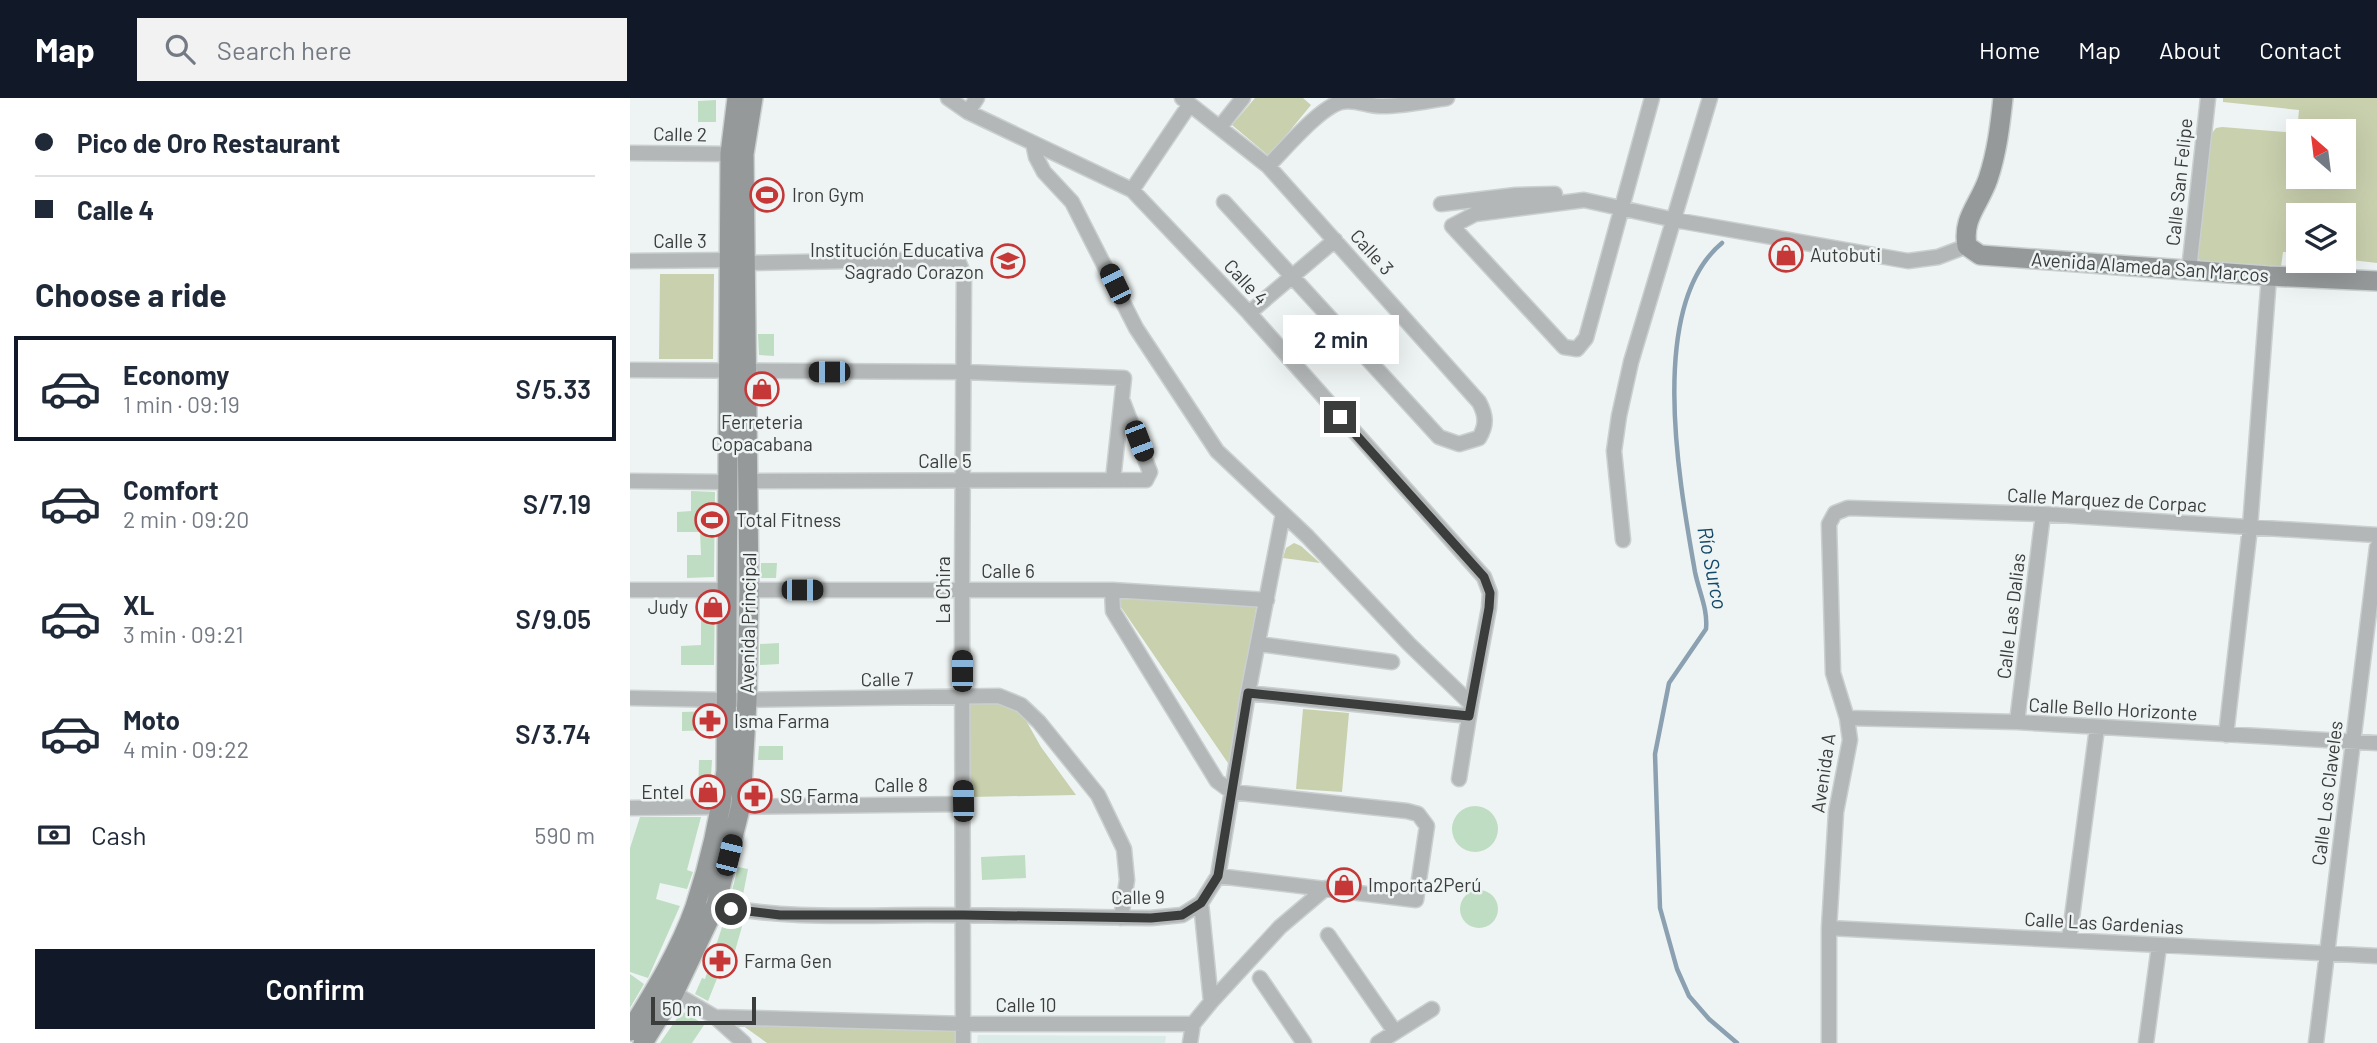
<!DOCTYPE html>
<meta charset="utf-8">
<style>
body{margin:0;font-family:Barlow,sans-serif;background:#f2f2f3;color:#1f2937;height:100vh;display:flex;flex-direction:column;font-size:26px;white-space:nowrap}
*{box-sizing:border-box;margin:0}
p{font-size:23px;color:#747a83}
.icon{flex:none;width:38px;height:38px;fill:none;stroke:currentColor;stroke-width:2;stroke-linecap:round;stroke-linejoin:round}
.map{position:relative;flex:1;overflow:hidden}
.side{display:flex;flex-direction:column;background:#fff;width:630px}
.side>*{flex:none}
.top-card{display:grid;align-content:center;height:154px;padding:0 35px;background:#fff}
.needle{width:46px;rotate:332deg}
.buttons{position:absolute;left:1656px;top:21px;display:grid;gap:14px}
.buttons a{display:grid;place-items:center;width:70px;height:70px;border-radius:0px;background:#fff;box-shadow:0 7px 28px #0002;font-size:35px}
.scale{position:absolute;left:21px;bottom:18px;width:105px;box-sizing:border-box;padding-left:7px;border:4px solid #3b3d3d;border-top:0;font-size:19px;line-height:24px;white-space:nowrap;color:#3b3d3d;-webkit-text-stroke:5px #eef4f3;paint-order:stroke}
.end{position:absolute;width:32px;height:32px;margin:-16px;border:9px solid #3b3d3d;background:#fff;box-shadow:0 0 0 4px #fff}
.from{border-radius:50%}
.bubble{position:absolute;height:49px;border-radius:0px;background:#fff;box-shadow:0 7px 28px #0002;font-size:23px;font-weight:600;line-height:49px;text-align:center}
.car{position:absolute;width:21px;height:42px;margin:-21px -10px;border-radius:9px;box-shadow:0 0 5px 2px #0007;background:linear-gradient(#222 24%,#8ab4d8 0 40%,#222 0 76%,#8ab4d8 0 86%,#222 0)}
.top-card b{display:flex;align-items:center;gap:24px;height:66px;font-size:26px}
.top-card b+b{border-top:2px solid #e0e1e3}
.top-card i{width:18px;height:18px;background:#1f2937}
ul{padding:0;list-style:none}
li{display:flex;align-items:center;gap:21px;height:105px;margin:0 14px 10px;padding:0 21px;border:4px solid transparent;border-radius:0px}
li div{flex:1}
li b{display:block;font-size:26px}
li em{font-style:normal;font-weight:600}
li.current{border-color:#111827}
li>.icon{width:63px;height:63px;stroke-width:1.5}
h2{padding:0 35px;font-size:32px;line-height:84px}
.pay{display:flex;align-items:center;gap:18px;height:77px;padding:0 35px;font-size:26px}
.pay p{margin-inline-start:auto}
.primary-button{display:flex;gap:14px;margin-top:auto;padding:14px 35px}
.primary-button a{flex:1;height:80px;border-radius:0px;background:#111827;color:#fff;font-size:28px;font-weight:600;line-height:80px;text-align:center}
header{display:flex;align-items:center;gap:42px;box-sizing:border-box;height:98px;padding:0 35px;background:#111827;color:#fff}
header strong{font-size:33px}
nav{display:flex;gap:38px;margin-inline-start:auto;font-size:24px}
.search{width:490px;height:63px;background:#f2f2f3;display:flex;align-items:center;gap:18px;box-sizing:border-box;padding:0 24px;border-radius:0px;color:#747a83;font-size:26px}
main{display:flex;flex:1;min-height:0}
.map>svg:first-child{display:block}
</style>
<header>
<strong>Map</strong>
<div class="search"><svg class="icon" aria-label="search" viewBox="0 0 24 24"><circle cx="10" cy="10" r="6"/><path d="M15 15l6 6"/></svg>Search here</div>
<nav><a>Home</a><a>Map</a><a>About</a><a>Contact</a></nav>
</header>
<main>
<section class="side">
<div class="top-card">
<b><i class="from"></i>Pico de Oro Restaurant</b>
<b><i></i>Calle 4</b>
</div>
<h2>Choose a ride</h2>
<ul>
<li class="current"><svg class="icon" aria-label="car" viewBox="0 0 24 24"><path d="M5 17H2v-5l4-1 3-4h7l3 4 3 1v5h-3M9 17h6M6 11h13"/><circle cx="7" cy="17" r="2"/><circle cx="17" cy="17" r="2"/></svg><div><b>Economy</b><p>1 min · 09:19</p></div><em>S/5.33</em></li>
<li><svg class="icon" aria-label="car" viewBox="0 0 24 24"><path d="M5 17H2v-5l4-1 3-4h7l3 4 3 1v5h-3M9 17h6M6 11h13"/><circle cx="7" cy="17" r="2"/><circle cx="17" cy="17" r="2"/></svg><div><b>Comfort</b><p>2 min · 09:20</p></div><em>S/7.19</em></li>
<li><svg class="icon" aria-label="car" viewBox="0 0 24 24"><path d="M5 17H2v-5l4-1 3-4h7l3 4 3 1v5h-3M9 17h6M6 11h13"/><circle cx="7" cy="17" r="2"/><circle cx="17" cy="17" r="2"/></svg><div><b>XL</b><p>3 min · 09:21</p></div><em>S/9.05</em></li>
<li><svg class="icon" aria-label="car" viewBox="0 0 24 24"><path d="M5 17H2v-5l4-1 3-4h7l3 4 3 1v5h-3M9 17h6M6 11h13"/><circle cx="7" cy="17" r="2"/><circle cx="17" cy="17" r="2"/></svg><div><b>Moto</b><p>4 min · 09:22</p></div><em>S/3.74</em></li>
</ul>
<div class="pay"><svg class="icon" aria-label="cash" viewBox="0 0 24 24"><path d="M3 7h18v10H3z"/><circle cx="12" cy="12" r="2"/></svg>Cash<p>590 m</p></div>
<div class="primary-button"><a>Confirm</a></div>
</section>
<div class="map">
<svg width="1747" height="945" viewBox="0 0 1747 945">
<rect width="100%" height="100%" fill="#eef4f3"/>
<path fill="#dbebe7" d="M348 937 536 938 535 945H347Z"/>
<path fill="#c9d0ae" fill-rule="evenodd" d="M625 0H673L681 7 639 58 602 27Z
M1593 0H1747V165L1713 161V117H1668V155L1653 154 1651 169 1572 163 1568 161 1566 156 1582 35 1586 30 1592 29 1667 35 1669 12 1593 4ZM1668 33H1713V79H1668Z
M30 176H84L83 261H29Z
M664 445 671 448 690 465 653 460 656 450Z
M484 499 627 505 600 668Z
M339 601 371 604 383 609 394 619 411 649 446 697 340 699Z
M673 611 719 615 712 694 666 691Z
M112 927 327 931 325 945H137Z"/>
<g fill="none" stroke-linecap="round" stroke-linejoin="round">
<path stroke="#8ba1b2" stroke-width="4.5" d="M1092 145C1016 208 1050 388 1065 474 1069 494 1078 511 1076 531L1039 585 1025 656 1030 810 1047 871 1059 898 1079 921 1107 945"/>
</g>
<path fill="#bfddc3" d="M86 2V24H68V3Z
M131 88H152L151 102H131Z
M128 236H144V258L129 257Z
M130 282H143V295H138V303H129Z
M61 393 85 394 84 479 57 480V457H71L70 434H47V414L61 413Z
M131 465H147L146 480H131Z
M71 502H85L84 567H51V548L71 547Z
M149 545V566L130 567V546Z
M83 613V632L52 633V614Z
M129 648H153V662H128Z
M69 662H82L80 694 75 699 68 700Z
M822 731a23 23 0 1 1 46 0a23 23 0 1 1-46 0Z
M10 719H71L57 772 63 774 57 791 30 785 26 801 50 808 18 880 0 874V750Z
M395 757 396 780 352 782 351 759Z
M108 769 118 771 112 802 100 800Z
M830 811a19 19 0 1 1 38 0a19 19 0 1 1-38 0Z
M99 821 113 825 103 860 99 858 96 869 92 868 78 903 65 896 72 880 75 881 94 823Z
M0 876 14 886 0 910Z
M56 914 74 927 62 945H30L50 916Z"/>
<g fill="none" stroke-linecap="round" stroke-linejoin="round">
<defs>
<path id="street" d="M318 0 338 14 502 92 619 215 854 479 860 495 859 510 841 606 829 681
M552 0 638 68 849 304C856 317 857 327 849 340L829 346 809 339 594 104
M1022 0 956 240 947 251 934 249 822 128 845 116 954 102 1045 122 1278 163 1308 159 1337 148
M338 14 347 0
M590 29 613 0
M403 45 406 59 414 74 442 104 506 230 587 353 678 439 779 546 841 606
M0 55 100 56
M638 68C655 51 689 10 711 4 725 0 738 9 753 8 774 8 796 3 817 0
M502 92 560 6
M811 106 886 97 925 96
M0 163 99 162
M116 165 318 161 329 165 334 177 332 492 333 945
M1559 172 1578 0
M619 215 705 142
M0 272 335 274 494 280 483 382
M0 383 96 384
M119 383 516 382 520 374 493 304
M993 442 984 353 989 318 1001 264 1080 0
M0 492H97
M119 492H482L637 502
M482 492 483 513 587 683 602 694 777 713 788 716 797 728 786 802 588 778
M629 546 762 564
M618 595 839 618
M0 600 97 602 369 598 391 607 409 624 468 697 494 751 497 782 491 820
M1217 620 1387 624 1747 645
M1387 624 1413 416
M1596 637 1620 429 1639 178
M0 710 333 706
M571 805 581 904
M86 807C155 822 227 817 298 817 372 817 447 819 521 820L552 817 571 805 588 778 618 595 653 416
M1199 830 1747 858
M698 837 765 934
M1439 842 1467 630
M630 880 674 945
M44 895 85 919 334 926H563
M85 919 114 945
M560 945 563 926 581 904 650 829 696 790
M748 945 802 911
M1199 945V830L1206 714 1220 642 1217 620 1203 575 1199 426 1205 415 1218 410 1413 416 1747 437
M1516 945 1529 848
M1686 945 1747 449"/>
<path id="secondary" d="M1373 0C1370 28 1367 54 1358 81 1349 107 1332 120 1337 148L1350 157 1639 178 1747 183
M0 933C24 894 50 852 65 809 80 764 90 719 96 673L100 56 107 0
M13 945 44 895 86 807 111 707 117 602 119 492 114 56 123 0"/>
</defs>
<use href="#street" stroke="#cacfcf" stroke-width="17"/>
<use href="#secondary" stroke="#cacfcf" stroke-width="22"/>
<use href="#street" stroke="#b4b7b7" stroke-width="14"/>
<use href="#secondary" stroke="#95999a" stroke-width="19"/>
</g>
<g fill="none" stroke-linecap="round" stroke-linejoin="round">
<path stroke="#3b3d3d" stroke-width="9" d="M101 811 150 817H333L521 820 552 817 571 805 588 778 618 595 839 618 859 510 860 495 854 479 710 319"/>
</g>
<defs>
<symbol id="stadium-ring" viewBox="-11 -11 22 22"><circle r="9.5" fill="#eef4f3" stroke="#c63737" stroke-width="1.5"/><path d="M0-5a6.5 5 0 1 0 0 10a6.5 5 0 1 0 0-10ZM-3.5-1.8h7v3.6h-7Z" fill="#c63737"/></symbol>
<symbol id="shop-ring" viewBox="-11 -11 22 22"><circle r="9.5" fill="#eef4f3" stroke="#c63737" stroke-width="1.5"/><path d="M-5-2.5h2.3a2.7 3.5 0 0 1 5.4 0H5L5.5 6h-11ZM-1.5-2.5h3a1.5 2.3 0 0 0-3 0Z" fill="#c63737"/></symbol>
<symbol id="school-ring" viewBox="-11 -11 22 22"><circle r="9.5" fill="#eef4f3" stroke="#c63737" stroke-width="1.5"/><path d="M0-5L7-2L0 1L-7-2ZM-4 1L0 2.5L4 1V4Q0 6-4 4Z" fill="#c63737"/></symbol>
<symbol id="pharmacy-ring" viewBox="-11 -11 22 22"><circle r="9.5" fill="#eef4f3" stroke="#c63737" stroke-width="1.5"/><path d="M-2-6h4v4h4v4h-4v4h-4v-4h-4v-4h4Z" fill="#c63737"/></symbol>
</defs>
<g fill-rule="evenodd">
<use href="#stadium-ring" x="118" y="78" width="38" height="38"/>
<use href="#shop-ring" x="1137" y="138" width="38" height="38"/>
<use href="#school-ring" x="359" y="144" width="38" height="38"/>
<use href="#shop-ring" x="113" y="272" width="38" height="38"/>
<use href="#stadium-ring" x="63" y="403" width="38" height="38"/>
<use href="#shop-ring" x="64" y="490" width="38" height="38"/>
<use href="#pharmacy-ring" x="61" y="604" width="38" height="38"/>
<use href="#shop-ring" x="59" y="675" width="38" height="38"/>
<use href="#pharmacy-ring" x="106" y="679" width="38" height="38"/>
<use href="#shop-ring" x="695" y="768" width="38" height="38"/>
<use href="#pharmacy-ring" x="71" y="844" width="38" height="38"/>
</g>
<g text-anchor="middle" stroke-width="5" stroke-linejoin="round" paint-order="stroke">
<g font-size="19" fill="#3b3d3d" stroke="#eef4f3">
<text transform="translate(50 36) rotate(1)" y="7">Calle 2</text>
<text transform="translate(1549 84) rotate(-84)" y="7">Calle San Felipe</text>
<text x="50" y="150">Calle 3</text>
<text transform="translate(742 154) rotate(48)" y="7">Calle 3</text>
<text transform="translate(1520 169) rotate(4)" y="7">Avenida Alameda San Marcos</text>
<text transform="translate(616 184) rotate(47)" y="7">Calle 4</text>
<text x="315" y="370">Calle 5</text>
<text transform="translate(1477 402) rotate(3)" y="7">Calle Marquez de Corpac</text>
<text x="378" y="480">Calle 6</text>
<text transform="translate(313 492) rotate(-90)" y="7">La Chira</text>
<text transform="translate(1381 518) rotate(-83)" y="7">Calle Las Dalias</text>
<text transform="translate(118 525) rotate(-89)" y="7">Avenida Principal</text>
<text transform="translate(257 581) rotate(-1)" y="7">Calle 7</text>
<text transform="translate(1483 611) rotate(3)" y="7">Calle Bello Horizonte</text>
<text transform="translate(1193 675) rotate(-82)" y="7">Avenida A</text>
<text x="271" y="694">Calle 8</text>
<text transform="translate(1697 695) rotate(-83)" y="7">Calle Los Claveles</text>
<text transform="translate(508 799) rotate(-1)" y="7">Calle 9</text>
<text transform="translate(1474 825) rotate(3)" y="7">Calle Las Gardenias</text>
<text x="396" y="914">Calle 10</text>
</g>
<g font-size="19" fill="#3b3d3d" stroke="#eef4f3" text-anchor="start">
<text x="162" y="104">Iron Gym</text>
<text x="354" y="159" text-anchor="end">Institución Educativa<tspan x="354" dy="22">Sagrado Corazon</tspan></text>
<text x="1180" y="164">Autobuti</text>
<text x="132" y="331" text-anchor="middle">Ferreteria<tspan x="132" dy="22">Copacabana</tspan></text>
<text x="106" y="429">Total Fitness</text>
<text x="58" y="516" text-anchor="end">Judy</text>
<text x="104" y="630">Isma Farma</text>
<text x="54" y="701" text-anchor="end">Entel</text>
<text x="150" y="705">SG Farma</text>
<text x="738" y="794">Importa2Perú</text>
<text x="114" y="870">Farma Gen</text>
</g>
<g font-size="21" font-style="italic" fill="#134868" stroke="#eef4f3">
<text transform="translate(1082 470) rotate(79)" y="7">Río Surco</text>
</g>
</g>
</svg>
<div class="buttons">
<a><svg class="needle" viewBox="-14 -14 28 28"><path d="M0-13l5 13h-10z" fill="#e53935"/><path d="M0 13l5-13h-10z" fill="#747a83"/></svg></a>
<a><svg class="icon" aria-label="layers" viewBox="0 0 24 24"><path d="M12 4l9 5-9 5-9-5zM3 14l9 5 9-5"/></svg></a>
</div>
<div class="scale">50 m</div>
<i class="end from" style="left:101px;top:811px"></i>
<i class="end" style="left:710px;top:319px"></i>
<div class="bubble" style="left:653px;top:217px;width:116px">2 min</div>
<i class="car" style="left:485px;top:186px;rotate:334deg"></i>
<i class="car" style="left:199px;top:274px;rotate:270deg"></i>
<i class="car" style="left:509px;top:343px;rotate:159deg"></i>
<i class="car" style="left:172px;top:492px;rotate:90deg"></i>
<i class="car" style="left:332px;top:573px;rotate:0deg"></i>
<i class="car" style="left:333px;top:703px;rotate:359deg"></i>
<i class="car" style="left:99px;top:757px;rotate:14deg"></i>
</div>
</main>
